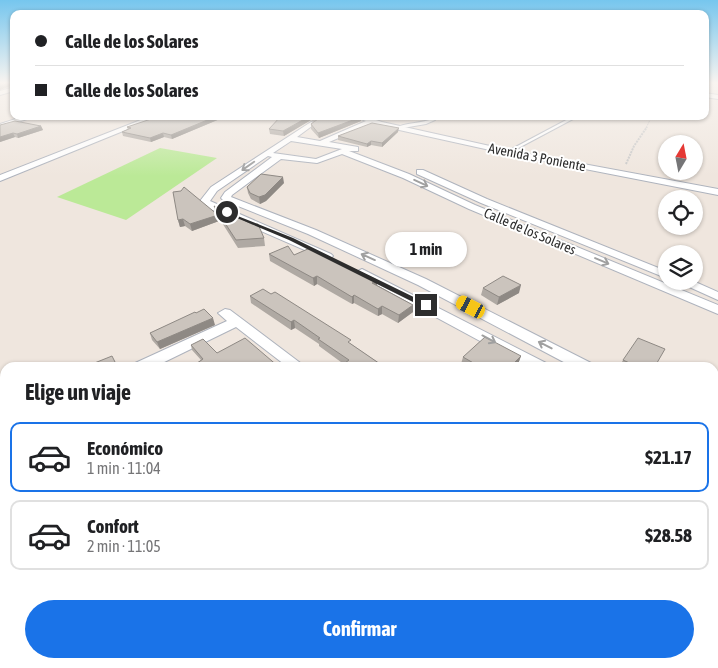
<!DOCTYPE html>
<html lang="es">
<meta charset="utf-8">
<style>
body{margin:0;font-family:"Asap Condensed",sans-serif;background:#f2f2f2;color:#202124;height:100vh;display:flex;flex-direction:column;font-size:19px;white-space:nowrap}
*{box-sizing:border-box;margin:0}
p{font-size:16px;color:#757577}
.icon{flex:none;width:28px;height:28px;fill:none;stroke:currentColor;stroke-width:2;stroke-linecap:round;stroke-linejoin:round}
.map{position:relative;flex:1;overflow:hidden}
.side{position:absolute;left:0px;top:362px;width:719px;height:306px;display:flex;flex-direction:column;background:#fff;border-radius:15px 15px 0 0;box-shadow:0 1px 4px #0004}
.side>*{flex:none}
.guide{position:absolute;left:10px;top:10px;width:699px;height:110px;border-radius:10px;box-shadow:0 1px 4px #0004;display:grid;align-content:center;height:110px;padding:0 25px;background:#fff}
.needle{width:32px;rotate:10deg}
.fabs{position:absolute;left:658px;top:135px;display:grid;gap:10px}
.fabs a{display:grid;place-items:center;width:45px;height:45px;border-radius:50%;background:#fff;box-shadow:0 1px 4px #0004;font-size:25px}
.end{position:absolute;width:22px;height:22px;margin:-11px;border:6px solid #2d2d2d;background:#fff;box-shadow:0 0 0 2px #fff}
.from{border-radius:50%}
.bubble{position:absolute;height:35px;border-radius:18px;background:#fff;box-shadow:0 1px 4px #0004;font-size:16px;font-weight:700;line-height:35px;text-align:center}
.car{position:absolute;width:15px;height:30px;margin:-15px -8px;border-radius:6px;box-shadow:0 0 4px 1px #0007;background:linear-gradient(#f5c518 24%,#345 0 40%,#f5c518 0 76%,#345 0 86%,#f5c518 0)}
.guide b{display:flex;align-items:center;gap:18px;height:48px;font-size:19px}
.guide b+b{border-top:1px solid #e0e0e0}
.guide i{width:12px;height:12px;background:#202124}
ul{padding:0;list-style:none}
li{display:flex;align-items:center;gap:15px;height:70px;margin:0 10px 8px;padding:0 15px;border:2px solid #e0e0e0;border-radius:10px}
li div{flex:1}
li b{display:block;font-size:19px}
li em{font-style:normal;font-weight:700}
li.active{border-color:#1a73e8}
li>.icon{width:45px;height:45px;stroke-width:1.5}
h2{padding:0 25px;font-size:22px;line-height:60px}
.primary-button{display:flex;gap:10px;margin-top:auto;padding:10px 25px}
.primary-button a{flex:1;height:58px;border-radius:30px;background:#1a73e8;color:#fff;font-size:20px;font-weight:700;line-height:58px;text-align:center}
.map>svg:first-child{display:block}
</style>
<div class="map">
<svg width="718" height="668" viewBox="0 0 718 668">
<rect width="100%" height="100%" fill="#efe6de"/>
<path fill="#bbe997" d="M160 148 217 158 126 220 57 197Z"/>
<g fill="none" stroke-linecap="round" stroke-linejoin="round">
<defs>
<path id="service" d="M434 118 435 120 426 124 397 129 395 128C407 122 422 124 434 118Z
M570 118 573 119 509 153 506 152Z"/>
<path id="minor" d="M14 87V91L0 95V91Z
M705 93 718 95V99L705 97Z
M25 116H36L0 128V124Z
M151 116H160L0 181V175Z
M354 116H364L382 122 508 150 718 189V195L508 154 372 124 329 142 358 147V151H349L409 174 475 205 718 305V314L469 209 403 178 342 154 317 163 281 159 232 195 231 197 316 230 426 279 593 364 595 368H575L418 285 308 234 223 200 221 198 225 192 272 157 268 156 217 191 210 201 331 254 333 256 331 258H323L208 208 200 201 211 187 311 122 316 123 297 137 320 141 366 121ZM291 141 342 149 316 159 273 153Z
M417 170H423L487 199 666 271V278L481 203 417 174Z
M362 269 548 364 550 368H530L358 275 356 273 358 271Z
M676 281H693L718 292V300Z
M225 309 230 310 307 368H289L236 327 152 368H131L133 364 227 321 218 313Z
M5 422V436L0 438V424Z
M714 425 718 426V441L714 440Z
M714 451 718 453V469L714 467Z
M5 523V544L0 546V525Z
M25 664H55L53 668H23Z
M301 664H330L328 668H299Z
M572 664H599L597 668H570Z"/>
</defs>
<use href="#service" stroke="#aeb3bd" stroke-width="2"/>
<use href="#minor" stroke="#aeb3bd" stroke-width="2"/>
<path stroke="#c8c8c8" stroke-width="1" stroke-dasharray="2 1" stroke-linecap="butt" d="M646 128 652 116"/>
<path stroke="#c8c8c8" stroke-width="2" stroke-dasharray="2 1" stroke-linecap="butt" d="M626 164 634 146 647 127"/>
<use href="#service" fill="#fff" fill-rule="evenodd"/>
<use href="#minor" fill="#fff" fill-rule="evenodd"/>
</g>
<path fill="#afa9a3" d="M160 116H227L172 139 164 137 151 142 123 136 122 132 128 130 127 127Z
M281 116H360L361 121 319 138 311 129V124L314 122 311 120 284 136 270 134 269 129Z
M0 125 41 126 43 130 18 138 15 137 0 142Z
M398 132 382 147 371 145 367 147 338 140V136Z
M284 183 266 201 260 204 251 199 248 193 247 187Z
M214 206 264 238 265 246 238 248 219 218V221L192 231 185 226 180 227 178 220 215 212Z
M269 254 294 255 377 280V285L413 305V312L398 323 382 314 378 316 354 303 352 304 317 284 314 286 270 261Z
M483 288 519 293 497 305 481 295Z
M250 296 351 344 386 368H345V365L319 346V344L295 328 291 330 251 303Z
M196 313 215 325 160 349 152 340 150 333Z
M191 345 217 353 279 368H190L201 360 192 350Z
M521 356 518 364 524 368H467L461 364 463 357Z
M623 360 654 368H619Z
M714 460 718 462V517L716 519 714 518Z
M714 563 718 566V619L714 616Z
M454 664H547L544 668H458Z
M549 664H575L584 668H553Z"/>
<path fill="#8e8984" d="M12 82 13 85 0 90V86Z
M217 116H227L172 139 171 135Z
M310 116H311V120L284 136 283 131Z
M361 117V121L319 138 318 133Z
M41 126 43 130 18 138 17 134Z
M399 128 398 132 382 147V143Z
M13 133 15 137 0 142V137Z
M163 133 164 137 151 142 150 138Z
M371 141V145L367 147V144Z
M283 177 284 183 266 201 260 204 259 197Z
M218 215 219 221 192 231 190 224Z
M183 219 185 226 180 227 178 220Z
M317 276V284L314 286 313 278Z
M377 280V287L372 283Z
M521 285 519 293 497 305 499 297Z
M354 295V303L352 304V297Z
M413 305V312L398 323 399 315Z
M382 306V314L378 316V309Z
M213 318 215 325 160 349 157 342Z
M294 320 295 328 291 330V322Z
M521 356 518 364 515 368 514 363Z
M1 416 4 420 0 423V417Z
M5 506V513L4 514 0 510V508Z
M5 588V597L0 593V591Z
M262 664H270L265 668H257Z"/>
<path fill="#cbc4bd" stroke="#8e8984" d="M0 82H12L0 86Z
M160 116H217L171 135 163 133 150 138 122 132 131 128 127 127Z
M281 116H310L283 131 269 129Z
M312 116H360L361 117 318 133 311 124 318 119Z
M15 121 41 126 17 134 13 133 0 137V125Z
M372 123 399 128 382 143 371 141 367 144 338 136Z
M261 174 283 177 265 195 259 197 250 193 247 187Z
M184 187 218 215 190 224 183 219 178 220 173 192 181 191Z
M214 206 252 224H258L264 238 236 240Z
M288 246 294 255 310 248 377 280 372 283 413 305 399 315 382 306 378 309 354 295 352 297 317 276 313 278 269 254Z
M503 276 521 285 499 297 483 288Z
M263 289 271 294 275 292 351 340 348 342 386 368H352L345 363 349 360 318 339 320 338 294 320 291 322 250 296Z
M204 309 213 318 157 342 150 333 195 312 196 313Z
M485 337 521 356 514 363 524 368H482L463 357Z
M245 338 279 367 190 368 203 359 191 345 203 339 217 353Z
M638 338 665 349 654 368H640L623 360Z
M112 356 117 366 114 368H82Z
M5 399V421L1 416 0 417V401Z
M5 456V506L0 508V459Z
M714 460 718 462V509L714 506Z
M714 563 718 566V607L714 604Z
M5 571V588L0 591V574Z
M5 634V643L3 636Z
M141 664H179L181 668H143Z
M209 664H262L257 668H211Z
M381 664 384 668H377Z
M406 664H450L447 668H402Z
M461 664H547L544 668H466Z
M560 664H575L576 665H586L584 668H564Z
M701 665H703L707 668H699Z"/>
<defs><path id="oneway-shaft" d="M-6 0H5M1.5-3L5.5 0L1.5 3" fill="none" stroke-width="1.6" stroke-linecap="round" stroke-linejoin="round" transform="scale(1.25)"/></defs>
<g stroke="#a0a0a0">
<use href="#oneway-shaft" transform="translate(248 166) rotate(145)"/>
<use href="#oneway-shaft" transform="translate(421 183) rotate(25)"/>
<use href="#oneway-shaft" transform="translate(368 257) rotate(-156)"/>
<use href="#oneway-shaft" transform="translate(602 261) rotate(23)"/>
<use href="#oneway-shaft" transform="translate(489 339) rotate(28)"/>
<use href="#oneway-shaft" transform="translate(545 345) rotate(-153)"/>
</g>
<linearGradient id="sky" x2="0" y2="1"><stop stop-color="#76c6ee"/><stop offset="0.47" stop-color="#f8f4f0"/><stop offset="1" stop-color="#f8f4f0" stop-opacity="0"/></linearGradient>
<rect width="718" height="176" fill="url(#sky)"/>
<path fill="#2d2d2d" d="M225 211 293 238 430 305 423 307 289 240 225 213Z"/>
<g text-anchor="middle" stroke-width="4" stroke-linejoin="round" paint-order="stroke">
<g font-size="14" fill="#2d2d2d" stroke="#fff">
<text transform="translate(537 157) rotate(11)" y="5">Avenida 3 Poniente</text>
<text transform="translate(530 231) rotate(23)" y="5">Calle de los Solares</text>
</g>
</g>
</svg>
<div class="fabs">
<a><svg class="needle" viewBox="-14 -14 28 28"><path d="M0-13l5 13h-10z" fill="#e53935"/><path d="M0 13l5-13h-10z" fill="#757577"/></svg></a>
<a><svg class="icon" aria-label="locate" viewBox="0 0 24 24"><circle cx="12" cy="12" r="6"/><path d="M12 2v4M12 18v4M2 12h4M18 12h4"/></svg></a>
<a><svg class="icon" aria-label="layers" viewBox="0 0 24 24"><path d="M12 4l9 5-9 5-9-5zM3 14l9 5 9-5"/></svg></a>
</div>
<i class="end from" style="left:227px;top:212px"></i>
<i class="end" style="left:426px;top:305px"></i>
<div class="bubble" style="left:385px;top:232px;width:82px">1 min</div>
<i class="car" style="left:471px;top:307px;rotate:297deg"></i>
<div class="guide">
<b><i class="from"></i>Calle de los Solares</b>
<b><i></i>Calle de los Solares</b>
</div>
<section class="side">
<h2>Elige un viaje</h2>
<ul>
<li class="active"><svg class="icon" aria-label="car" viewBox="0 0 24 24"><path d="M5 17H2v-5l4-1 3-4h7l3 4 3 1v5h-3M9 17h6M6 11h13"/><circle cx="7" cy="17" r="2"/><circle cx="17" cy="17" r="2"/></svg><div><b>Económico</b><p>1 min · 11:04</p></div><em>$21.17</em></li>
<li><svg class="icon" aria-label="car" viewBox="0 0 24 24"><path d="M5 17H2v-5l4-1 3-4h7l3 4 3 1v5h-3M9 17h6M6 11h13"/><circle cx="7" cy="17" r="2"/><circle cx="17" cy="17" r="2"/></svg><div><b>Confort</b><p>2 min · 11:05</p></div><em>$28.58</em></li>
</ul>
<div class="primary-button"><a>Confirmar</a></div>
</section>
</div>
